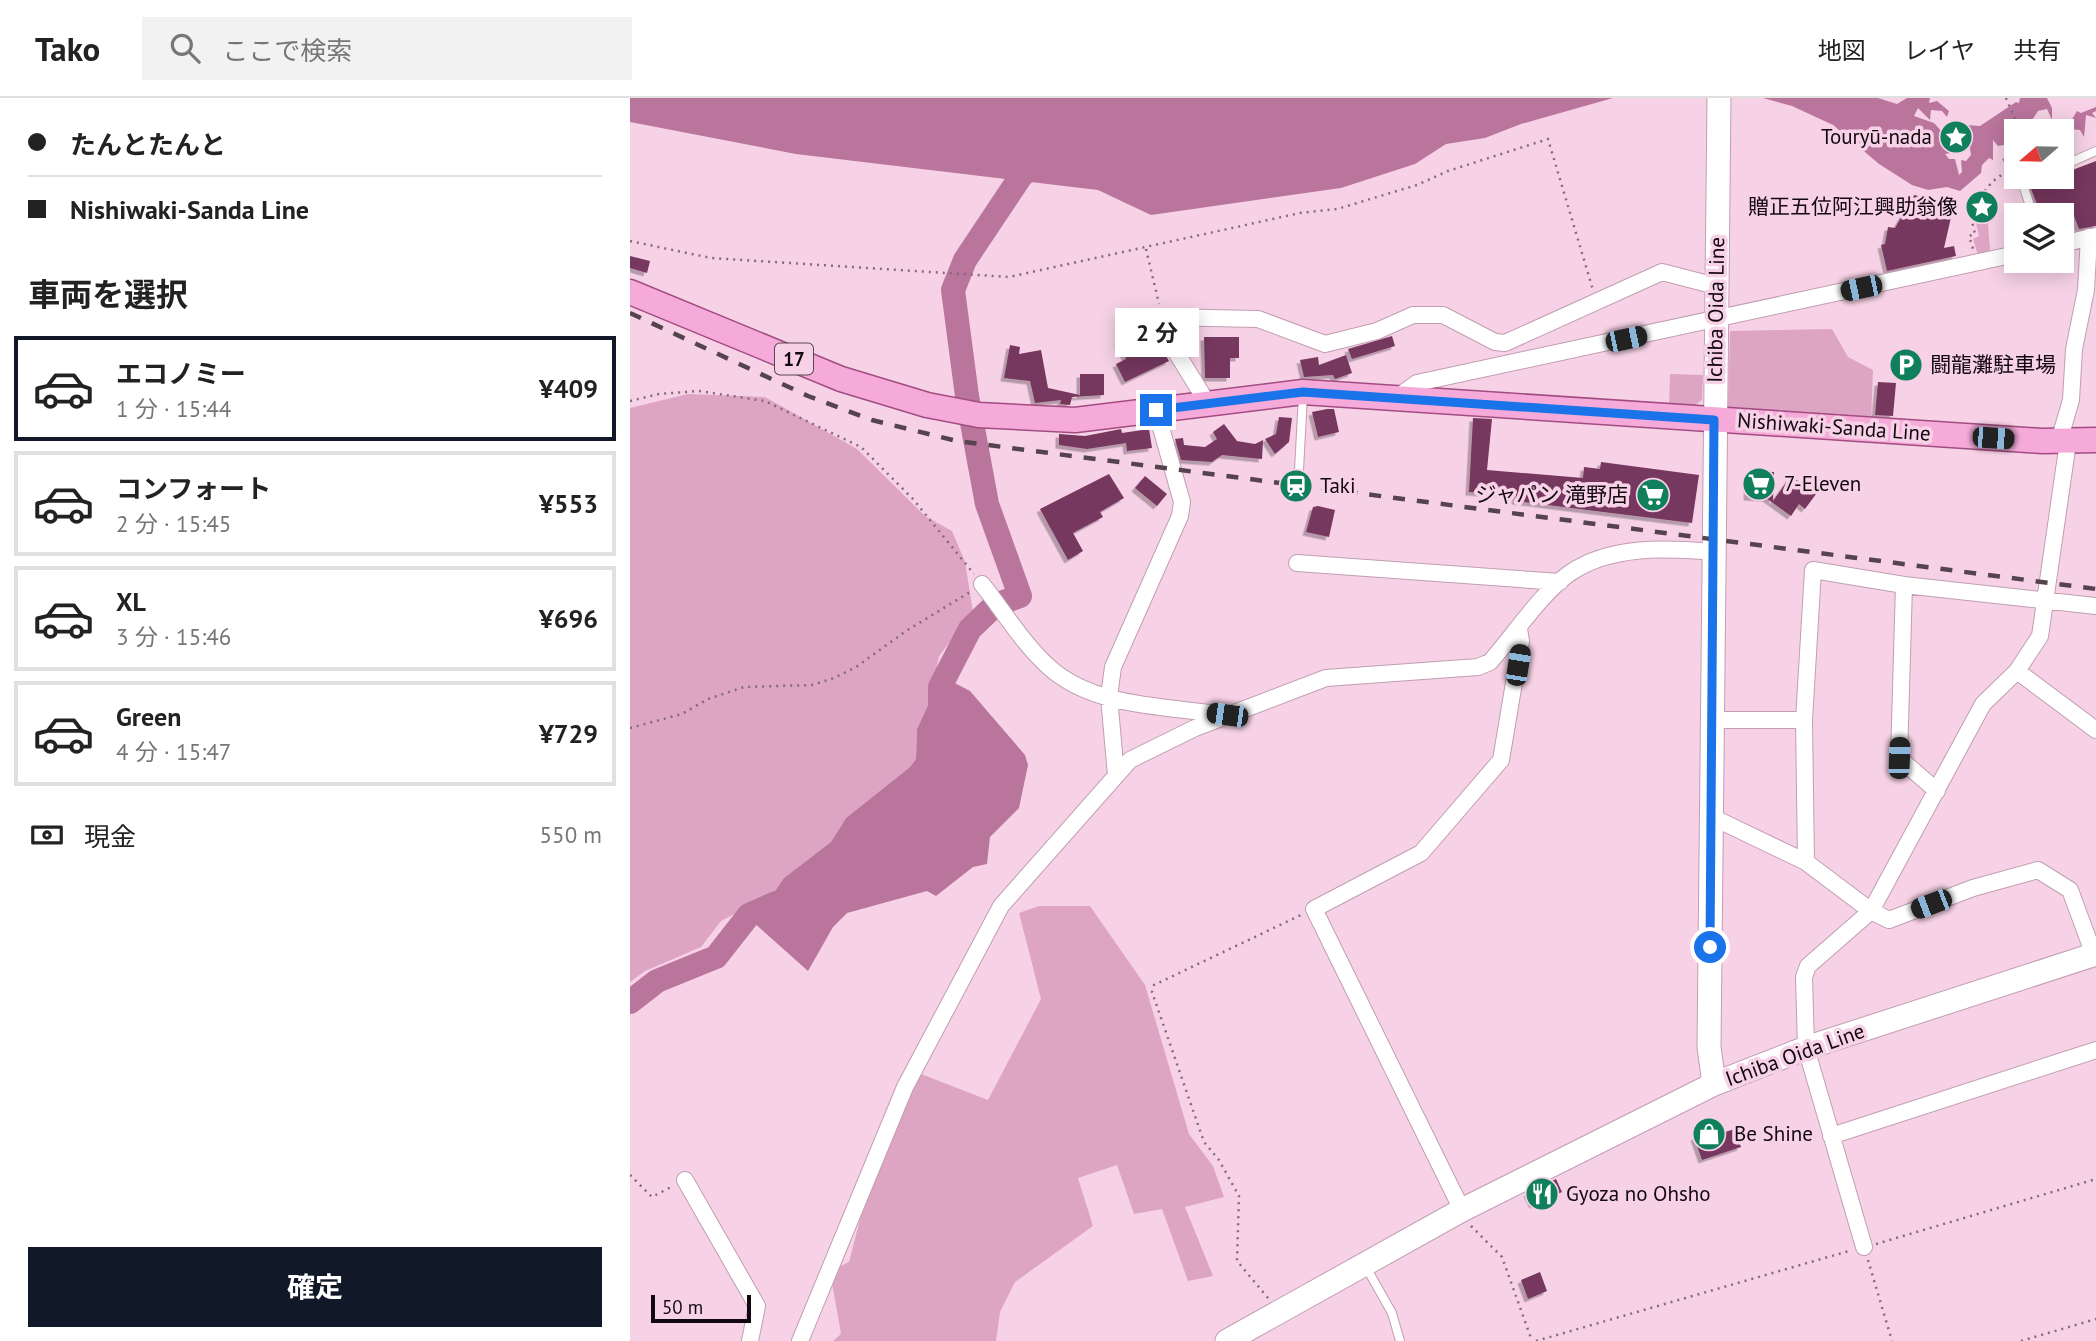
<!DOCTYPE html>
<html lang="ja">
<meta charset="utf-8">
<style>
body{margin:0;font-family:"PT Sans","Noto Sans JP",sans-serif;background:#f2f2f2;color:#222;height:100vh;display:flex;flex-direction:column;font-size:26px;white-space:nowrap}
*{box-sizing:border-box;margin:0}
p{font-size:23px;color:#767676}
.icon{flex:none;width:38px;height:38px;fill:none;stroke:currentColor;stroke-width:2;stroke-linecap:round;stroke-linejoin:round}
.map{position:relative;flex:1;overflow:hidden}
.details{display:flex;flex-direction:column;background:#fff;width:630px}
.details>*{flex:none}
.banner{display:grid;align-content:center;height:154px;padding:0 28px;background:#fff}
.needle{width:46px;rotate:250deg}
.buttons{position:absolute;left:1374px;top:21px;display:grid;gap:14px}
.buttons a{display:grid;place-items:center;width:70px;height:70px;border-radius:0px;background:#fff;box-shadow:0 4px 18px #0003;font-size:35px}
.scale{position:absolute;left:21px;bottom:18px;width:100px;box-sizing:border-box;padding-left:7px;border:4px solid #13080f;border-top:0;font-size:19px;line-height:24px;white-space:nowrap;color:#13080f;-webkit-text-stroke:5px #f7d2e6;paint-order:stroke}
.end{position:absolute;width:32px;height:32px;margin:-16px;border:9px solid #1a73e8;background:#fff;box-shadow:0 0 0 4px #fff}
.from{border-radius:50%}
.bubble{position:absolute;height:49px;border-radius:0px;background:#fff;box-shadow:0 4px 18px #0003;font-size:23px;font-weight:700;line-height:49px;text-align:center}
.car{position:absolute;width:21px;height:42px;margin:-21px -10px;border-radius:9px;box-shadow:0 0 5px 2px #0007;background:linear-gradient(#222 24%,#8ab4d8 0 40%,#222 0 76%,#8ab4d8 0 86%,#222 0)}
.banner b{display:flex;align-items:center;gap:24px;height:66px;font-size:26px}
.banner b+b{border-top:2px solid #e0e0e0}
.banner i{width:18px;height:18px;background:#222}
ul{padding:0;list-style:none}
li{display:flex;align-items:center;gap:21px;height:105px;margin:0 14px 10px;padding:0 14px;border:4px solid #e0e0e0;border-radius:0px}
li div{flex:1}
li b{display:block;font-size:26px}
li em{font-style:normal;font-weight:700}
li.selected{border-color:#111827}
li>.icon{width:63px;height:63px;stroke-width:1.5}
h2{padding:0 28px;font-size:32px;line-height:84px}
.pay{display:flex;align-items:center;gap:18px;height:77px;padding:0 28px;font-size:26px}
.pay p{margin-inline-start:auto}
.action{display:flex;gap:14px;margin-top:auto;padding:14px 28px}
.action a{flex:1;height:80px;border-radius:0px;background:#111827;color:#fff;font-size:28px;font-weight:700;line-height:80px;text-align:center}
header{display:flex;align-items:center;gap:42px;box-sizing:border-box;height:98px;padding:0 35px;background:#fff;border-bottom:2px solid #e0e0e0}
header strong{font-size:33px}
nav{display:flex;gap:38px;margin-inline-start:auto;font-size:24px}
.search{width:490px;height:63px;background:#f2f2f2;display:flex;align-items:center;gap:18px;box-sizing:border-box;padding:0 24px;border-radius:0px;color:#767676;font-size:26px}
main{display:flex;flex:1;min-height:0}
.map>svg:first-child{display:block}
</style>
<header>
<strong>Tako</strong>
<div class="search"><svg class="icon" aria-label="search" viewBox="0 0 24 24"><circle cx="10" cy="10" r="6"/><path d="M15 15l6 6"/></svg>ここで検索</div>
<nav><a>地図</a><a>レイヤ</a><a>共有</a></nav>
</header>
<main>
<section class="details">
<div class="banner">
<b><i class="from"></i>たんとたんと</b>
<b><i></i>Nishiwaki-Sanda Line</b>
</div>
<h2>車両を選択</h2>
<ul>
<li class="selected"><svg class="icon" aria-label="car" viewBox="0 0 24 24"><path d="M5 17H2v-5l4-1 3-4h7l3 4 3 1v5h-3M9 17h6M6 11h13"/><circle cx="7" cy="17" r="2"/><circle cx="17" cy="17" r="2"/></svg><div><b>エコノミー</b><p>1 分 · 15:44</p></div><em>¥409</em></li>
<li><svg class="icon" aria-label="car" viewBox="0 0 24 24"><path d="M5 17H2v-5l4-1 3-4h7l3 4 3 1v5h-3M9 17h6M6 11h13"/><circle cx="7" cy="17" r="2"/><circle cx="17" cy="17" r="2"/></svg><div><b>コンフォート</b><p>2 分 · 15:45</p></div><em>¥553</em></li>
<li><svg class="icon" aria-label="car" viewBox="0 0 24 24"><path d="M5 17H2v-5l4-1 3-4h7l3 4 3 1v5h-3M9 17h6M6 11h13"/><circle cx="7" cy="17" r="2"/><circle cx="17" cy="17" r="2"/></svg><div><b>XL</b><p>3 分 · 15:46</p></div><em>¥696</em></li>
<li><svg class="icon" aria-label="car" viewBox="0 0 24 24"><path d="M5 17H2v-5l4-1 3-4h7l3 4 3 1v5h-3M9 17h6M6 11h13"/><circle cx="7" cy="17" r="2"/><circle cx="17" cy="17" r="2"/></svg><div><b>Green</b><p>4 分 · 15:47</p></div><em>¥729</em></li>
</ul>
<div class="pay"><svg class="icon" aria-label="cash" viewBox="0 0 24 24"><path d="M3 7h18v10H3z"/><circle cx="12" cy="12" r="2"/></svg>現金<p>550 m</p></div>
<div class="action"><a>確定</a></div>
</section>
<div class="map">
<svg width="1466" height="1243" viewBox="0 0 1466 1243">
<defs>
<filter id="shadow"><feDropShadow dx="-3.5" dy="3.5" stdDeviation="0" flood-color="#0004"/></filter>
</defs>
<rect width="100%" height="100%" fill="#f7d2e6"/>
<path fill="#dda4c4" d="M1362 104 1366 113 1358 126 1360 152 1348 157 1343 141 1349 138 1344 117Z
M1202 231 1218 259 1243 272 1241 321 1098 309 1100 233Z
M1040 276 1073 277 1072 302 1061 310 1039 307Z
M58 296 135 299 227 351 295 418 322 433 335 464 343 514 309 558 300 603 287 631 286 661 280 669 216 720 201 744 154 780 143 796 91 823 71 849 15 873 0 884V310Z
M409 808H460L515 887 559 1036 583 1068 594 1099 555 1109 583 1178 558 1183 532 1111 504 1116 487 1067 448 1080 463 1128 385 1184 370 1214 366 1243H203L211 1236 200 1173 219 1164 248 1052 291 976 358 1002 411 901 389 815Z"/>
<path fill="#ba759d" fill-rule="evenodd" d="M0 0H983L891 26 855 40 816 46 785 66 711 90 521 117 468 92 166 56 0 24Z
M1133 0H1248L1267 6 1277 0H1300L1299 5 1307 3 1319 13 1317 19 1312 13 1301 12 1300 22 1288 10 1284 18 1304 25 1314 36 1338 32 1337 27 1350 28 1386 4 1389 5 1390 0H1417L1422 10V22L1426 24 1441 23 1447 13 1451 15 1466 9V13L1462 15 1466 20 1456 17 1454 39 1450 32 1440 31 1443 42 1433 36 1431 26 1425 29 1426 33H1422L1424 26 1417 11 1408 13 1402 22 1388 24 1384 31 1385 62 1375 66 1372 61 1382 57 1380 46 1368 48 1363 42V62L1359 60 1352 67 1351 75 1330 93 1317 89 1298 92 1282 87 1249 66 1203 27 1162 8ZM1334 41 1339 44 1341 57 1336 63 1331 62 1332 74 1329 77 1325 61H1319L1315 56 1321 55 1322 46Z
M306 576 319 585 321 583 340 593 395 657 398 667 389 710 360 739 357 766 343 769 306 798 297 793 217 815 203 829 178 873 112 814 143 796 154 780 201 744 216 720 280 669 286 661 287 631 300 603Z"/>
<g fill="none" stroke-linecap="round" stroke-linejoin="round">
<path stroke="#ba759d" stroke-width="24" d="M371 505 390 498 357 406 337 298 323 192 335 162 391 78 413 60
M310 612V589L340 531 363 509
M0 904 27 883 86 859 119 817 146 805"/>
</g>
<path fill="#76375e" filter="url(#shadow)" d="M1466 63V128L1449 131 1444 118 1432 123V117H1411L1400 88 1403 86 1432 79V76Z
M1284 97 1307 102 1305 111 1322 115 1314 150 1324 148 1326 158 1257 173 1251 147 1255 146 1258 129 1265 130Z
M0 158 20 163 17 175 0 170Z
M511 233 517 250 528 244 539 263 495 284 486 266 496 261 488 242Z
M762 238 765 248 722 261 718 251Z
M574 239H609V260H600V280H575Z
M380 247 390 249 389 256 411 252 418 290 450 297V276H474V297L442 299 440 307 430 306 431 302 405 305 400 283 374 280Z
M716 257 722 275 705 281 703 277 674 279 670 262 688 259 689 267Z
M1248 284 1266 285 1263 318 1245 317Z
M697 311H704L709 334 688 339 682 314Z
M649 319 662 320 659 344 645 356 635 341 646 336Z
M843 320 862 321 857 372 953 380 954 369 970 371 971 364 1069 377 1062 425 885 403 886 397 839 394Z
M594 326 607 343 625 346 633 342 632 361 592 357 582 364 551 362 545 341 553 340 554 347 575 349 587 341 583 334Z
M491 331 492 335 519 331 522 350 497 353 496 345 457 351 429 347V336L455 338Z
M1118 373 1144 374 1143 403 1161 378 1186 396 1175 411 1169 406 1161 418 1136 400 1117 399Z
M479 376 494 400 470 414 473 419 443 435 453 453 438 462 410 411Z
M515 378 537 396 527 408 505 390Z
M688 408 705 412 699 439 676 434 683 409Z
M1094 1029 1095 1034 1105 1031 1111 1049 1072 1062 1064 1039Z
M926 1081 932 1094 903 1107 897 1095Z
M910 1174 917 1193 898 1201 891 1182Z"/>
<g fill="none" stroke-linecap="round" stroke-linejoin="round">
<defs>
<path id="lane" d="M1432 68 1466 53
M1400 79 1393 87 1403 117
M669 372 673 297
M736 1169 762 1215 770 1243"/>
<path id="street" d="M1432 146 1466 138
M766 300 787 285 1386 156
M578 306 535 236 532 219 628 221 695 246 747 233 783 217H813L865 244 875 245 1032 174 1086 188
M667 465 930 484
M352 486C374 514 394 547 420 570 465 610 538 608 595 617
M1274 487 1269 660 1307 693
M1387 573 1466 632
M1081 622H1174
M486 677 479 599 483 569 550 418 552 404 526 312
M1080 718 1176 764 1241 813 1259 822 1343 790 1408 772 1440 792 1464 857
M1176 764 1174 622 1183 472 1274 487 1466 508
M1201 1038 1466 952
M55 1082 127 1208 120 1243
M832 1112 684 811 791 755 871 662 891 543 889 531
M1234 1149 1176 950 1174 879 1178 868 1241 813 1353 606 1387 573 1410 538 1437 351 1429 343 1441 302 1444 251 1456 192 1459 139
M170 1243 275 989 371 808 500 662 565 630 696 580 848 569 860 564C884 537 911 495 940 475 981 447 1037 450 1083 454"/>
<path id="secondary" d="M1084 986 1079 949 1089 0
M597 1243 832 1112 1084 986 1176 950 1466 856"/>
<path id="primary" d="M0 194 211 281 297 307 349 317 445 322 673 294 1412 343 1466 342"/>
</defs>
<use href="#lane" stroke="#c19eb2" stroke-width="10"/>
<use href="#street" stroke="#c19eb2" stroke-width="18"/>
<use href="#secondary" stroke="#c19eb2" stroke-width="25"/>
<use href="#primary" stroke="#a24c81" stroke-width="27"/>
<path stroke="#836b78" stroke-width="2.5" stroke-dasharray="2 5" stroke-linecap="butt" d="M1376 0 1390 33
M1346 104 1362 84 1386 66
M1341 119 1345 136 1339 138 1343 151
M0 143 81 160 379 179 670 115 707 111 787 87 818 73 918 41 963 192
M516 151 529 206
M0 303 29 296 69 293 135 303 231 349 283 401 344 476
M0 630 52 616 78 601 114 589 182 587 204 580 226 569 276 533 340 494
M0 1077 22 1099 41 1089
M841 1128 872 1159 902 1243
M1246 1146 1466 1081
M1238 1162 1262 1243
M638 1200 607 1163 609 1098 589 1062 574 1044 522 894 524 887 671 817
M906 1243 1219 1153
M1391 1243 1466 1221"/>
<use href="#lane" stroke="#fff" stroke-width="8"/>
<use href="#street" stroke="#fff" stroke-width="16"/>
<use href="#secondary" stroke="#fff" stroke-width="23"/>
<use href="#primary" stroke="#f5aad9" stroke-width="24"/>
<path stroke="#55434d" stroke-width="4.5" stroke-dasharray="12 12" stroke-linecap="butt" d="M0 215 178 298 242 322 327 343 1466 491"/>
</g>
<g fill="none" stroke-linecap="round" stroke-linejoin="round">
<path stroke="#1a73e8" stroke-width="9" d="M526 312 673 294 1084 322 1080 849"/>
</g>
<defs>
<symbol id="sight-disc" viewBox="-11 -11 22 22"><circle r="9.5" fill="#107f5b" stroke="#f7d2e6"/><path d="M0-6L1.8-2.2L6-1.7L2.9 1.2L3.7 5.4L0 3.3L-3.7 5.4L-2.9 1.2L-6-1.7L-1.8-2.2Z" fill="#fff"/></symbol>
<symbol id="parking-disc" viewBox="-11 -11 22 22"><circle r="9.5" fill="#107f5b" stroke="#f7d2e6"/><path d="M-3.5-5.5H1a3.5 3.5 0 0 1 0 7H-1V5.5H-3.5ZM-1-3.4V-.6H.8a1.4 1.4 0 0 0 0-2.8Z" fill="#fff"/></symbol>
<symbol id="supermarket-disc" viewBox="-11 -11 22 22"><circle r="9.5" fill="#107f5b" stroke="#f7d2e6"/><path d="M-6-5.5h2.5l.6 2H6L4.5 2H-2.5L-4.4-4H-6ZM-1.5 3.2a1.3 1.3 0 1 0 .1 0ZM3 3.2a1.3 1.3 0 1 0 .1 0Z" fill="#fff"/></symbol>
<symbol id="station-disc" viewBox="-11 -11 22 22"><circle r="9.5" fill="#107f5b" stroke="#f7d2e6"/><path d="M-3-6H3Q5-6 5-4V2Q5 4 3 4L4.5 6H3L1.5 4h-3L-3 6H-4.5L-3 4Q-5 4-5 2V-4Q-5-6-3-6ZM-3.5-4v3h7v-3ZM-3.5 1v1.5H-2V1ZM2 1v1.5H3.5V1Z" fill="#fff"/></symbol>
<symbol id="shop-disc" viewBox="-11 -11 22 22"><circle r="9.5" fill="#107f5b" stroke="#f7d2e6"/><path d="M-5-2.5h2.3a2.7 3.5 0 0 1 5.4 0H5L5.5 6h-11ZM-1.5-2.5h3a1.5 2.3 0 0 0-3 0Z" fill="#fff"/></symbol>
<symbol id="restaurant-disc" viewBox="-11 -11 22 22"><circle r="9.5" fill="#107f5b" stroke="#f7d2e6"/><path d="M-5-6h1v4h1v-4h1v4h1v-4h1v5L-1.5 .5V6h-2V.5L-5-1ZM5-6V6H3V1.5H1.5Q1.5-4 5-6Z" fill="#fff"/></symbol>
</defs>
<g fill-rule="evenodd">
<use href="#sight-disc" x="1307" y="20" width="38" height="38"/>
<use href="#sight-disc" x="1333" y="90" width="38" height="38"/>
<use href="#parking-disc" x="1257" y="248" width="38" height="38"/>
<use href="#supermarket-disc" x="1110" y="367" width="38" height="38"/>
<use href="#station-disc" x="647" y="369" width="38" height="38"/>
<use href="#supermarket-disc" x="1004" y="378" width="38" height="38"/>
<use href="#shop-disc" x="1060" y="1017" width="38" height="38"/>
<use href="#restaurant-disc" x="893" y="1077" width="38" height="38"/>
</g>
<g text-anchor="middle" stroke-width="7" stroke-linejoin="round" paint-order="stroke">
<rect fill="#f7d2e6" stroke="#574550" stroke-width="2" x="145" y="245.5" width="38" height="31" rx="5"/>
<g font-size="19" font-weight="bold" fill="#13080f">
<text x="164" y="268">17</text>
</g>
<g font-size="21" fill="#13080f" stroke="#f7d2e6" text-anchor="start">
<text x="1302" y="46" text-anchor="end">Touryū-nada</text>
<text x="1328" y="116" text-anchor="end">贈正五位阿江興助翁像</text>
<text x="1300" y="274">闘龍灘駐車場</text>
<text x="1154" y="393">7-Eleven</text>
<text x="690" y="395">Taki</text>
<text x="998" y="404" text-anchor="end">ジャパン 滝野店</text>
<text x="1104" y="1043">Be Shine</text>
<text x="936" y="1103">Gyoza no Ohsho</text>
</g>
<g font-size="21" fill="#13080f" stroke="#f7d2e6">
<text transform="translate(1086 212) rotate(-89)" y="7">Ichiba Oida Line</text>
<text transform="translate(1204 329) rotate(4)" y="7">Nishiwaki-Sanda Line</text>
<text transform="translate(1165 957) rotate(-20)" y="7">Ichiba Oida Line</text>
</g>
</g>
</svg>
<div class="buttons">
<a><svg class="needle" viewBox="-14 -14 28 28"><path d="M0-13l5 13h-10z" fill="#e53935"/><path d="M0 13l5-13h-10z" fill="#767676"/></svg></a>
<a><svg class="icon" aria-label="layers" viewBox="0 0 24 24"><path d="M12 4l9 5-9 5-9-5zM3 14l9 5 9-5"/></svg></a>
</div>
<div class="scale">50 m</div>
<i class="end from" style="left:1080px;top:849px"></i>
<i class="end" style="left:526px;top:312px"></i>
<div class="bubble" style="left:485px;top:210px;width:84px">2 分</div>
<i class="car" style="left:1231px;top:190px;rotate:258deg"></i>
<i class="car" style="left:996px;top:241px;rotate:78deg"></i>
<i class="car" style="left:1363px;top:340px;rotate:94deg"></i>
<i class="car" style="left:888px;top:567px;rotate:9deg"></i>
<i class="car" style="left:597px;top:617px;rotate:278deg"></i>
<i class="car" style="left:1269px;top:660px;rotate:2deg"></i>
<i class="car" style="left:1301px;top:806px;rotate:249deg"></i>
</div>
</main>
